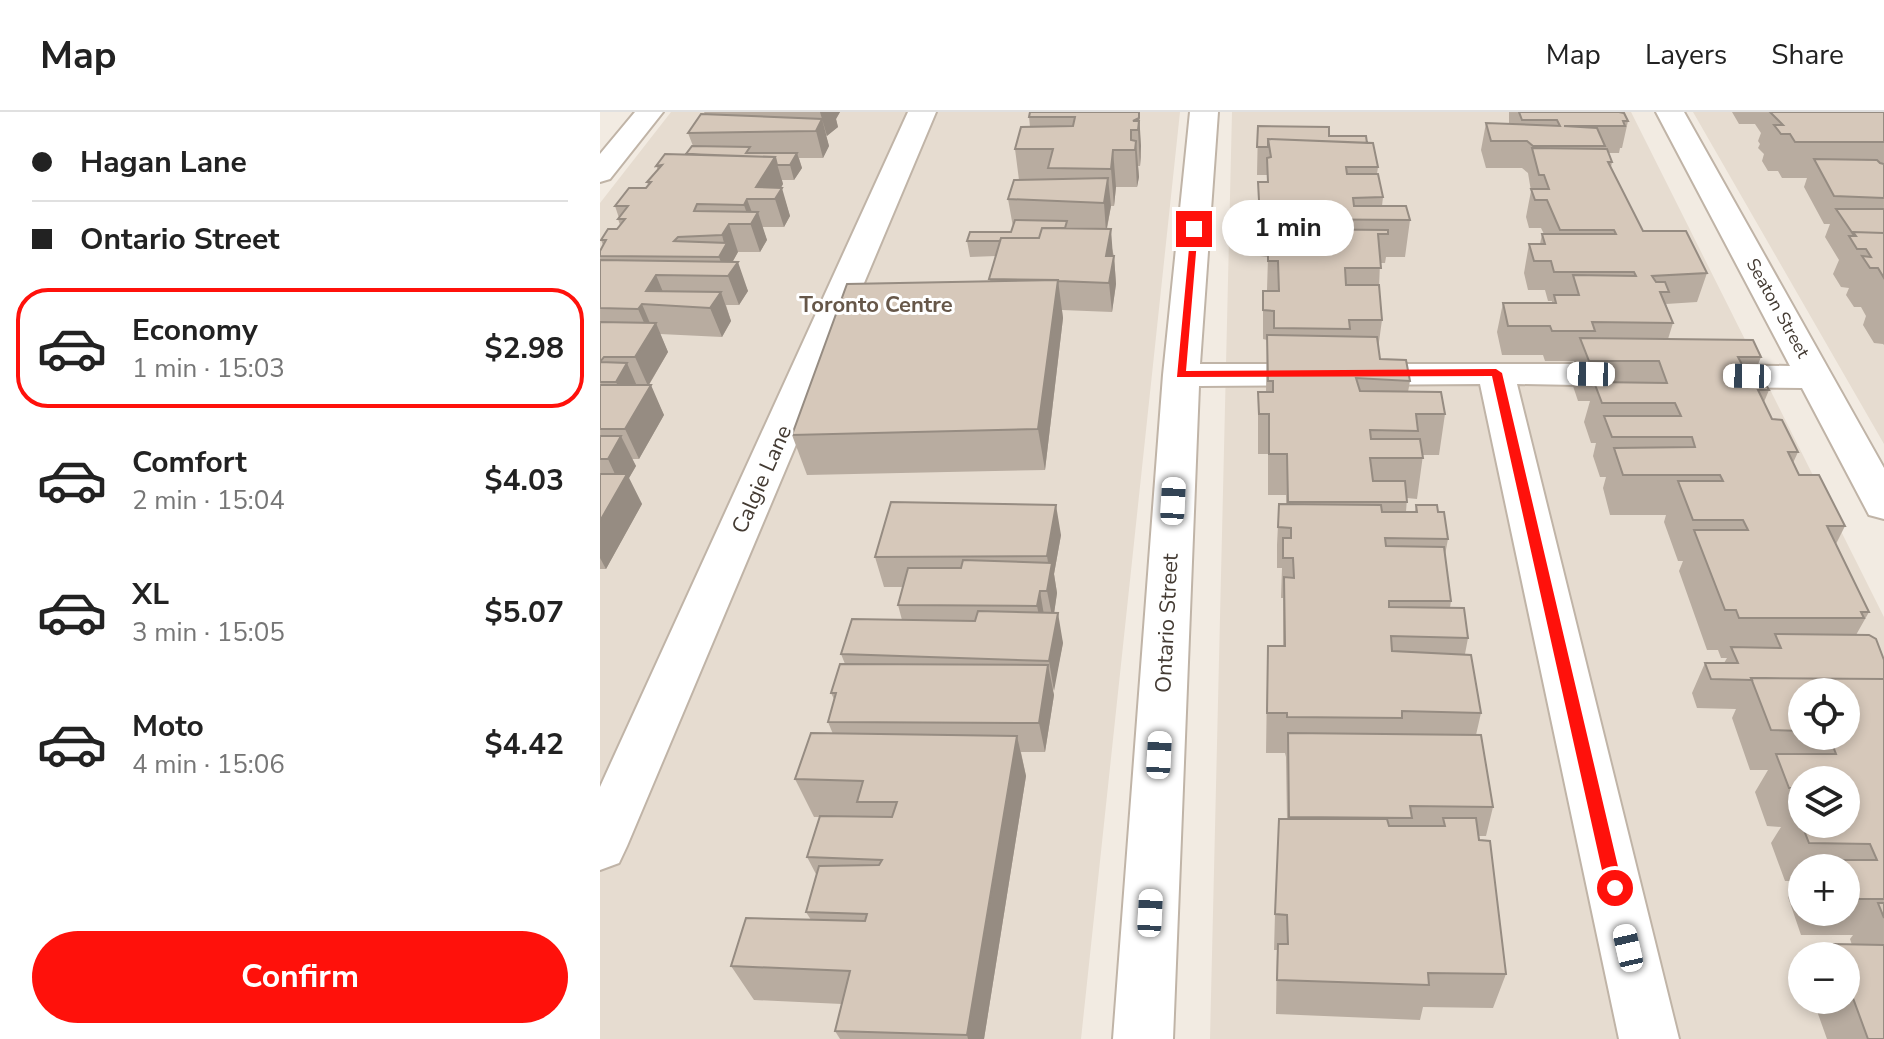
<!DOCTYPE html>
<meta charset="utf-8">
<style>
body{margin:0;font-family:"Nunito Sans",sans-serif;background:#f2f2f2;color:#222;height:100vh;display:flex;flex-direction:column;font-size:30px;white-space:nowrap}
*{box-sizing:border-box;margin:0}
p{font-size:26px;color:#767676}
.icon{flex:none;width:44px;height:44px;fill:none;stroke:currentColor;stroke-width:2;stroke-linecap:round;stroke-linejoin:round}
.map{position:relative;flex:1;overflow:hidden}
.panel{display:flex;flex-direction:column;background:#fff;width:600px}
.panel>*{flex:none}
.guide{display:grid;align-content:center;height:176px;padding:0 32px;background:#fff}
.fabs{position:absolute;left:1188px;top:566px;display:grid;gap:16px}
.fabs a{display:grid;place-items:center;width:72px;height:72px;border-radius:50%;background:#fff;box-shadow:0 4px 12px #0003;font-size:40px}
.end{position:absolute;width:36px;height:36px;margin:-18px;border:10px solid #ff110b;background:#fff;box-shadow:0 0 0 4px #fff}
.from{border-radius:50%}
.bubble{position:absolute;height:56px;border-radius:28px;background:#fff;box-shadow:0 4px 12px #0003;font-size:26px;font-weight:700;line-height:56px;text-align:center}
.car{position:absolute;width:24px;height:48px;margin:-24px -12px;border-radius:10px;box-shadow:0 0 6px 2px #0007;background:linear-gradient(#fff 24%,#345 0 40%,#fff 0 76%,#345 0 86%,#fff 0)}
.guide b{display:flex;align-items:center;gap:28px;height:76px;font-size:30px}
.guide b+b{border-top:2px solid #e0e0e0}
.guide i{width:20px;height:20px;background:#222}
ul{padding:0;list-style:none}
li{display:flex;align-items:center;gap:24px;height:120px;margin:0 16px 12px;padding:0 16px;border:4px solid transparent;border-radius:32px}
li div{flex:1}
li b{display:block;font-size:30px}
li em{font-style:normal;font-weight:700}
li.current{border-color:#ff110b}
li>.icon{width:72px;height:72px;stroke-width:1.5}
.cta{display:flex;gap:16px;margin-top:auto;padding:16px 32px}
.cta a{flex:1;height:92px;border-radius:48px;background:#ff110b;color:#fff;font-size:32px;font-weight:700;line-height:92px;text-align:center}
header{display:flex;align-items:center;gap:48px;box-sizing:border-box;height:112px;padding:0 40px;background:#fff;border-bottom:2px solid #e0e0e0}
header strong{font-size:38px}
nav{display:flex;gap:44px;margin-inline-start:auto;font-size:28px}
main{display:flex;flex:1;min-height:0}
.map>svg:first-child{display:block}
</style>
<header>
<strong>Map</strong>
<nav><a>Map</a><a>Layers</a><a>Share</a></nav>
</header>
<main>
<section class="panel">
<div class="guide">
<b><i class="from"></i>Hagan Lane</b>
<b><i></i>Ontario Street</b>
</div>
<ul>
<li class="current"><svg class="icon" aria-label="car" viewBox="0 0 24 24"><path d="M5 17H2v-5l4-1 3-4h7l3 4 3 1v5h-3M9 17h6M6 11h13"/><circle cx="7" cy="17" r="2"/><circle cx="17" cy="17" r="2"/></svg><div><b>Economy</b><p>1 min · 15:03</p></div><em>$2.98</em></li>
<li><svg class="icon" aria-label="car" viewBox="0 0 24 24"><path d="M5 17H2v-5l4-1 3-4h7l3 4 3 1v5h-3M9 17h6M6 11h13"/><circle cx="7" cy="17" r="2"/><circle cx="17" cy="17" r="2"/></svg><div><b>Comfort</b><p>2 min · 15:04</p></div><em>$4.03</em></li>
<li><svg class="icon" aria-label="car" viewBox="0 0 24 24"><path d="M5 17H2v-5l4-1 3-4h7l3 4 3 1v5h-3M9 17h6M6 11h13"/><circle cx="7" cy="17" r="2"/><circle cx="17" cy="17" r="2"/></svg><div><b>XL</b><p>3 min · 15:05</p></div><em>$5.07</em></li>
<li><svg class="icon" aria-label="car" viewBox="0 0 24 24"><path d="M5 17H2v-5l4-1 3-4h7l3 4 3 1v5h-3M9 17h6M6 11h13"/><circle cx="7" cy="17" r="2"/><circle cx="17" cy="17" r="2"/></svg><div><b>Moto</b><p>4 min · 15:06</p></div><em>$4.42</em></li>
</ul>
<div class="cta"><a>Confirm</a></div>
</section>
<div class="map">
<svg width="1284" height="927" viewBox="0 0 1284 927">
<rect width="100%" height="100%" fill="#f2ebe2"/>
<path fill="#e6dcd0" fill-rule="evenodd" d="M71 0H580L481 927H0V91Z
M632 0H1031L1284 505V927H610ZM1202 580H1246V624H1202ZM1202 668H1246V712H1202ZM1202 756H1246V800H1202ZM1202 844H1246V888H1202Z
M1093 0H1284V332Z"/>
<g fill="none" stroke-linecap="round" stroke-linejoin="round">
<defs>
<path id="minor" d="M35 0H63L10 67 0 70V42Z
M308 0H336L27 734 19 751 0 758V675Z
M590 0H618L600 252H1030L1043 255 1048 263 1043 271 1030 274 917 272 1079 927H1019L880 272 599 274 573 927H513L563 263Z
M1056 0H1084L1284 356V407L1269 403 1202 276 1103 275 1090 272 1085 264 1090 256 1103 253 1190 254Z"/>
</defs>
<use href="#minor" stroke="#c0b4a7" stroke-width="4"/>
<use href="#minor" fill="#fff" fill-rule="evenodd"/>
</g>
<path fill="#b8aca0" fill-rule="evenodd" d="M104 0H240L236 7 238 15 226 24 229 34 223 46H199L202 56 194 68H182L183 72 181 76 190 104 184 115H162L167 128 160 140H138L133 149 148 179 139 193H126L131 209 122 225 60 222 68 240 49 273 64 303 39 347H32L36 354 29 366 42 392 6 457H0V139L3 133 1 128 17 117 20 113 18 107 19 106 15 94 46 76 48 73 47 70 58 58 56 54 86 42 93 34 88 21 105 2Z
M539 0 541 45 540 54H538L539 65 537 75H516L514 94H511L507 117 514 144 516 172 512 200 462 198 463 206 445 358 207 363 192 323 390 169 396 144 370 145 367 129 411 120 413 115 408 87 419 68 415 37 430 15 429 5Z
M909 0H1019L1028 9 1022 36H1020L1019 41H1008L1012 50 1011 55 1043 119 1107 161 1097 190 1066 192 1073 211 1068 227 1161 245 1155 260 1169 278 1164 290 1172 307 1198 340 1193 351 1199 363 1245 414 1236 432 1269 500 1256 523 1284 548V927H1227L1213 888H1246V844H1225L1234 832 1252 833 1250 827 1253 823H1201L1188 785 1199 769H1185L1171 731 1181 715 1167 714 1155 680 1168 658H1150L1132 606 1136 597 1097 596 1092 581 1105 551H1124L1127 546H1121L1118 538H1107L1079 459 1083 449H1078L1064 410 1066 403H1010L1003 376 1006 365H1000L993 344 996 331H991L984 310 990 289H978L970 265 974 249H945L943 243H902L897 220 903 191H952V189H948L945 178H928L924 161 929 132H940L942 122H944L941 116H929L926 105 931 79 928 61 922 56H886L881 38 886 11 909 12ZM1202 580 1246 624H1202ZM1202 668H1246V712H1202ZM1202 756H1246V800H1202Z
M1132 0H1284V233L1283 232 1274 231 1263 213 1266 204 1261 195H1254L1246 183 1249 176 1241 175 1233 162 1239 148 1225 125 1230 112H1224L1204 75 1207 66H1182L1178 59H1168L1162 49 1164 42 1158 36 1160 32 1158 29 1161 21 1155 12H1139Z
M658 14 767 31 778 55 777 62 783 85 782 94 810 108 805 145H786L785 151H780L779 176 782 208 778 237 780 247 810 269 808 280 845 302 839 343H823L817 387 807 386 806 400H815L816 393 838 400 848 427 845 443 851 489 850 496 868 526 865 542 881 601 876 623 893 695 886 724H879L906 862 893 896 823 895 820 908 676 902 677 838H674L675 802 687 707 686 645 685 641H666L667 573 668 534H683V486H681L682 456H677V433L679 392H686V383H668V342H658V280H666L667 228 663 227V179H678L667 178 668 145 660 144 658 108V70H667V63H657Z
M461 423 454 462 457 481 454 501 463 531 453 579 454 583 445 640H421L426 664 384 927H240L235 919 242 892 154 888 131 854 211 808 206 800 217 764 207 745 220 705H214L195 667 233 622 228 610 234 587 231 581 245 552 241 542 302 508 298 493 303 475H284L275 445Z"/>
<path fill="#968c82" d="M220 0H240L236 7 238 15 227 24Z
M539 0 541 34 540 54 538 18 533 9Z
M222 7 229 34 223 46 216 19Z
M536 29 539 65 537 75 535 38Z
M513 38 516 75 514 94 511 57Z
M197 41 202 56 194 68 190 53Z
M175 45 183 72 174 87 156 75Z
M508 66 511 94 506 120 504 91Z
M182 76 190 104 184 115 175 87Z
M147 87 154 106 158 100 167 128 160 140 144 93Z
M129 112 138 140 133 149 135 154 138 150 148 179 139 193 128 164H126L119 145 125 135 122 123Z
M511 117 513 145 508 172 506 144Z
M514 144 516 172 512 200 509 171Z
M56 163 68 192 46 179Z
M458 168 463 206 445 358 438 317Z
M121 180 131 209 122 225 110 196Z
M42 192 52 216 56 211 68 240 48 274 35 245 49 222 38 197Z
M27 251 40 281 30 300 16 270Z
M51 273 64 303 39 347 25 317Z
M21 324 36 354 29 366 42 392 6 457 0 446V409L20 373 8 347Z
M456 393 461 423 454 462 457 481 453 509 447 479 450 463 447 444Z
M440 479 445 509 443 524 437 494Z
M458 501 463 531 454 579 449 549Z
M448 553 454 583 445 640 439 611Z
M417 624 426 664 384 927H368L367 923Z"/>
<path fill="#d6c8ba" stroke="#968c82" stroke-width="2" d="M430 0H539V6L533 9H539L538 18H531V28L536 29 535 38H513L511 57 448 56 453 37H415L421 15 473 14 475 5H429Z
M919 0H1019L1024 1 1028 9H1023L1025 14H964L997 16 1005 34H933L927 29H891L886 11 960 14 957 8H922Z
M1170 0H1284V30H1195L1190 22H1181L1174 13H1183Z
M101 2 222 7 216 19 88 21Z
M658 14 729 15V24H766L767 31 668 27V35H657Z
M668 27 773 31 778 55H746L747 62H778L783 85 753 86 754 94H806L810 108 660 107 658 70H668L667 46 671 45Z
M92 34 150 35 146 41H197L190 53H177L175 45 86 42Z
M932 36 1007 37 1012 50H1008L1043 119H1086L1107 161 1052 164 1056 170H1065L1069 180H1060L1073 211 992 210 995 219H952L950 214H908L903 191H956L954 183H979L973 163 1036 164 1034 160H954L951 149H934L929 132H945L942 122H1016L1014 118H960L947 88H935L931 77H949L944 63H939Z
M65 42 175 45 156 75 182 76 175 87H147L144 93 97 92 94 99 158 100 151 112H129L122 123 78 125 74 129 127 131 119 145 0 144V139L6 128H1L8 117H17L25 107H18L28 94H15L29 76H46L51 70H47L62 53 56 54Z
M1214 47 1277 48 1280 51 1284 52V86L1234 84Z
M508 66 504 91 408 87 414 68Z
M1236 97H1284V121L1253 120V122Z
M415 108 467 109 465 116H442L439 126H401L400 129H367L370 120H411Z
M442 116 511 117 506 144H514L509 171 458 169V168L389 167 401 126H439Z
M676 117 788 118V122H778L781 156H745L746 173H779L782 208H749L750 217 674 216V199L663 198V179H679L678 149H668V134H676Z
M1253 120 1284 121V166L1278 156H1270L1262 144 1271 145 1266 137H1257L1249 124H1256Z
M0 148 138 150 128 164 56 163 46 179 121 180 110 196 42 192 38 197 0 196Z
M458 168 438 317 192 323 247 172Z
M0 210 56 211 35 245H4L0 250 27 251 16 270H0Z
M667 223 777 225 780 247 806 248 810 269 756 266 760 279 841 280 845 302H816L818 319 770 318 771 327H820L823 346H770L773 369H805L807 390H688L687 342H669V302H659L658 280H673V269H668Z
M980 226 1153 228 1161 245H1138L1146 260H1159L1169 278H1158L1172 307 1182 308 1198 340H1188L1199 363H1219L1245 414H1227L1269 500H1261L1264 506H1139L1136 498H1125L1094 418H1148L1143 408H1093L1078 369H1123L1120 363H1023L1014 336 1095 335 1092 325H1012L1004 304H1081L1075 291H1002L994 270 1067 271 1059 249H989Z
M0 273H51L25 317H0Z
M0 324H21L8 347H0Z
M0 362H27L0 409Z
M291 390 456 393 447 444 275 445Z
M679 392 781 393 782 400H817L816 393H837L838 400H844L848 427 785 426 786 434 844 435 851 489H789V495L864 496 868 526 791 524 792 539 871 543 881 601 802 599V606L687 605V601H667L668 534H685L684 465 694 466 693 446H683V426H691V416L678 415Z
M363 448 452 451 447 479H440L437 494 298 493 308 456H361Z
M378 499 458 501 449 549 241 542 252 507 375 509Z
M1175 522 1269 523 1276 527 1284 548V567L1151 566 1152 568 1111 567 1105 551H1138L1131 535 1181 536Z
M240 552 448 553 439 611 228 610 236 581H231Z
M1151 566 1284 567V787H1246V756H1216L1213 748H1277L1270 732 1209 731 1194 693H1202V712H1246V693L1254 694 1248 677H1246V668H1202V676H1189L1176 642H1236L1229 624H1246V580H1202V619L1171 618Z
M211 621 417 624 367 923 235 919 250 859 131 854 146 806 265 809 267 802 206 800 219 754 279 753 282 748 207 745 220 704 292 705 297 690H257L263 669 195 667Z
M688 621 881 623 893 695 810 694 812 706 689 705Z
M843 706H876L879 728 890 729 906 862 828 861 829 873 677 868 678 832H688L687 803 675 802 679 707H787L789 714H845Z
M1278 791H1284V806Z
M1234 832 1284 833V927H1268L1246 867V844H1238Z"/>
<path fill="#ff110b" d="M591 115 598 117 586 259 896 257 902 261 1023 776 1020 781H1009L1006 776 892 264 577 265Z"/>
<g text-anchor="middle" stroke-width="6" stroke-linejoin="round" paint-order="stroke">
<g font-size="18" fill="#433a32" stroke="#fff">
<text transform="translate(1178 196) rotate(61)" y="6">Seaton Street</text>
</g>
<g font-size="22" font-weight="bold" fill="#665749" stroke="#fff">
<text x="276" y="200">Toronto Centre</text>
</g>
<g font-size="22" fill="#433a32" stroke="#fff">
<text transform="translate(161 367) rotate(-66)" y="8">Calgie Lane</text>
<text transform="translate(566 511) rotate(-87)" y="8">Ontario Street</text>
</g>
</g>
</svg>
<div class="fabs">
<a><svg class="icon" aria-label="locate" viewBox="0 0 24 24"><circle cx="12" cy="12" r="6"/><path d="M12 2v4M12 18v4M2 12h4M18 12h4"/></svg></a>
<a><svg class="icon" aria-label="layers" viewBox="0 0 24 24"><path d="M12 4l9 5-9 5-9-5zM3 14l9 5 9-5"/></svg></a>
<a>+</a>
<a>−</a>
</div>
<i class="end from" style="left:1015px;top:776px"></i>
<i class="end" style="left:594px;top:117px"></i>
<div class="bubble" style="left:622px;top:88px;width:132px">1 min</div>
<i class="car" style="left:991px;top:262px;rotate:271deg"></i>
<i class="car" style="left:1147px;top:264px;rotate:271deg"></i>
<i class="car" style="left:573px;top:389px;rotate:3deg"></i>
<i class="car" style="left:559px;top:643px;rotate:3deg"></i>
<i class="car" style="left:550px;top:801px;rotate:3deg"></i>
<i class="car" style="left:1028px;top:836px;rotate:347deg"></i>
</div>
</main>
